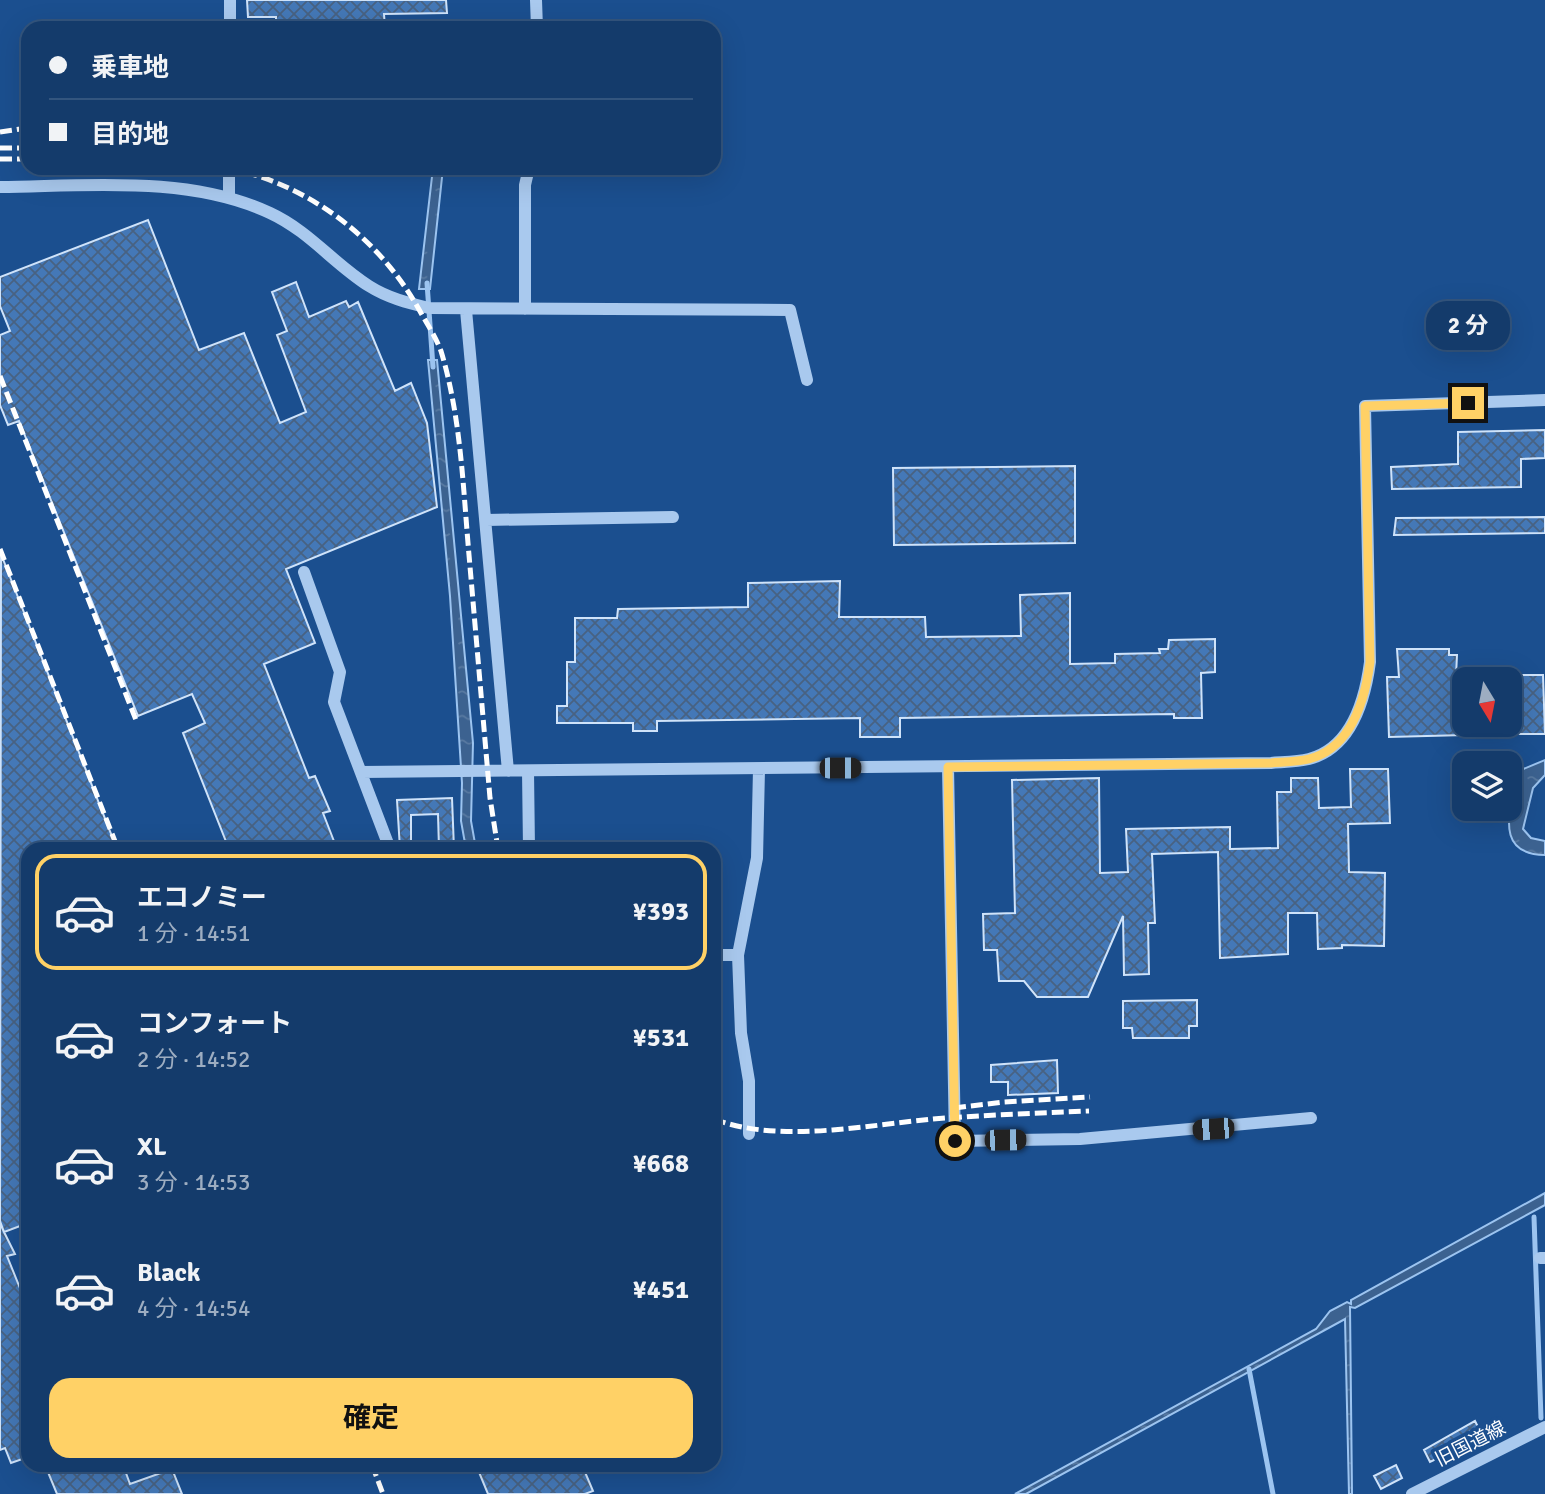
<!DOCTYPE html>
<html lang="ja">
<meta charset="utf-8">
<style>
body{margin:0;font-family:Signika,"Noto Sans JP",sans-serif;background:#214673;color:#f1f3f6;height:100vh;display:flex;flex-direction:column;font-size:26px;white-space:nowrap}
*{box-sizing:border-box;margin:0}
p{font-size:23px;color:#9dadc1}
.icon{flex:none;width:38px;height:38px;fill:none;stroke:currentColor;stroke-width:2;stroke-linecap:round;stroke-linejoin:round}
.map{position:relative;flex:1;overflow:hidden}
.drawer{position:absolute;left:21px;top:842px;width:700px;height:630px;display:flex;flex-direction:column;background:#143b6b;border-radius:21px;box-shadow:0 7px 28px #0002,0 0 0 2px #33557e}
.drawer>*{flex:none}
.top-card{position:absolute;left:21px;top:21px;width:700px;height:154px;border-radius:21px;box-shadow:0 7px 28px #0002,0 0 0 2px #33557e;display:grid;align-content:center;height:154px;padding:0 28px;background:#143b6b}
.needle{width:46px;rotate:170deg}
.controls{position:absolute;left:1452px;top:667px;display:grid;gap:14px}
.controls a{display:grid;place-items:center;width:70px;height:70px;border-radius:14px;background:#143b6b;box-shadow:0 7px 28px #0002,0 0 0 2px #33557e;font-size:35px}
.end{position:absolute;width:32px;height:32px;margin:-16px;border:9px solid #ffd166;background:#111;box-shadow:0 0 0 4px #111}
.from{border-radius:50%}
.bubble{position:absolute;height:49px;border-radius:21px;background:#143b6b;box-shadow:0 7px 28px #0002,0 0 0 2px #33557e;font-size:23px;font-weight:700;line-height:49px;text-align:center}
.car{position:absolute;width:21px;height:42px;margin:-21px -10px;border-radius:9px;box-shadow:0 0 5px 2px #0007;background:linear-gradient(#222 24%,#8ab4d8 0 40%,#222 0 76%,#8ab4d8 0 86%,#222 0)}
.top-card b{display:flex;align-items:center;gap:24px;height:66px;font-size:26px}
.top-card b+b{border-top:2px solid #33557e}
.top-card i{width:18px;height:18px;background:#f1f3f6}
ul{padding:12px 0 0;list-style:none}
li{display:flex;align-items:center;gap:21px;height:116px;margin:0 14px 10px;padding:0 14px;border:4px solid transparent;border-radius:21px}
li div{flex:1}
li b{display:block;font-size:26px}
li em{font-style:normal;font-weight:700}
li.current{border-color:#ffd166}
li>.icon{width:63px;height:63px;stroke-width:1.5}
.primary-button{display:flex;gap:14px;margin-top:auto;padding:14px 28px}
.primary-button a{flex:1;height:80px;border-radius:21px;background:#ffd166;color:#111;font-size:28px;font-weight:700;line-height:80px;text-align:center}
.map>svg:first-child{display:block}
</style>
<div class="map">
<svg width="1545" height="1494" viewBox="0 0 1545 1494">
<defs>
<pattern id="water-ripples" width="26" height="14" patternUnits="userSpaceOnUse" patternTransform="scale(1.75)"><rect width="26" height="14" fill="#3c6290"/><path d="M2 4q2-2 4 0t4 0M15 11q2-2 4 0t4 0" fill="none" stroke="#597aa1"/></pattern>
<pattern id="building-cross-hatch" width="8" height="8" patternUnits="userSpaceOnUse" patternTransform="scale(1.75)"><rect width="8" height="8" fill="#4478b7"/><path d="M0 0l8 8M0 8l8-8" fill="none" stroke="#486282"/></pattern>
</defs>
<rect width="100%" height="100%" fill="#1b4f8f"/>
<path fill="url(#water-ripples)" stroke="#9cc4f0" stroke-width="2" d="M433 168H443L430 289H419Z
M428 360H437L473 743 471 821 476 849H466L461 821 462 783 450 596Z
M1545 760V775L1533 788 1523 829 1531 838 1545 841V855C1495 854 1510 813 1515 777L1521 770Z
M1545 1193V1205L1355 1308 1350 1307 1352 1494H1349L1345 1319 1026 1494H1015L1316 1329 1330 1311 1347 1302 1351 1304V1300Z"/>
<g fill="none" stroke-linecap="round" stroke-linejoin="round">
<path stroke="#9cc4f0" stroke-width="5" d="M427 283 433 367
M1534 1217 1541 1418
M1249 1369 1273 1494"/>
</g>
<path fill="url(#building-cross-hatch)" stroke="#cfe3fa" stroke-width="2" d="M247 0H446L447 13 384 14 385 28H299L293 24H276V17H248Z
M148 220 199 350 244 333 280 423 306 412 277 335 287 331 272 292 296 282 309 317 346 301 349 307 358 302 395 391 411 383 427 423 437 507 286 569 315 643 264 664 309 778 315 776 330 811 323 813 337 849H229L183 733 205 723 192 694 138 716 19 421 8 425 0 405V335L10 331 0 306V277Z
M1545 430V458L1521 459V487L1392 489 1391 467 1458 464V432Z
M1075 466V543L894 545 893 468Z
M1545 517V533L1394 535 1396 518Z
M1 554 115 844 104 849H28V1223L4 1232 15 1254 7 1256 28 1308V1457L11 1463 5 1448 0 1450V1223L4 1232 0 1221Z
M840 581 839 617H925L926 637 1021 636 1020 595 1070 593V664L1115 663V654L1160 653 1159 649H1168L1169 640 1215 639V672L1201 673 1202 718H1174V714L900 718V737H860V718L657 721V731H633V723H557V706H567V662H575V618H617L618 609 748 607V583Z
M1397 649H1449V655H1457L1456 676H1465V735L1389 737 1387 677H1399Z
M1510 675H1543L1545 734H1510Z
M1350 769H1388L1390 823 1348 824 1349 872 1385 873 1384 946 1342 945V948L1318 949 1317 913H1288V954L1220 958 1218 852 1152 854 1155 923H1148L1149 974 1124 975 1123 916 1088 997H1037L1024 981H999L997 950H984L983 914 1015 913 1012 780 1099 778 1100 873 1128 872 1126 829 1230 827V849L1278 848 1277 792H1291V778H1318L1319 808 1351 807Z
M452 798 454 849H439L438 814 411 815V849H400L397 800Z
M1197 1000V1026H1189V1038H1133L1132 1028H1123V1001Z
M1057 1060 1058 1093 1008 1095V1082H991V1065Z
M1475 1421 1483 1437 1430 1462 1424 1450Z
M45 1465H93L95 1473 123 1465 130 1484 172 1469 182 1494H57Z
M476 1465H582L593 1491 585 1494H488Z
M1396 1465 1402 1478 1381 1489 1374 1476Z"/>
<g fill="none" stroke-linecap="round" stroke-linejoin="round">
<path stroke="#a9c9ee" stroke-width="12" d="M536 0 537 28
M230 28V0
M0 187C88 186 189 175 270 213 309 231 334 264 369 286 388 298 408 303 429 308L790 310 807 380
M229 197V168
M525 309V185L529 168
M466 310 508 771
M486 520 673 517
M304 572 340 672 334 702 390 849
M948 767 955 1141 1080 1139 1311 1118
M528 771 529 849
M361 772 1271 763C1283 762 1297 762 1309 759 1351 748 1365 700 1370 662L1365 406 1545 400
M714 955H738
M749 1134V1081L741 1033 738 955 757 858 759 769
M1540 1258H1545
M1412 1494 1545 1427"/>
<path stroke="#fff" stroke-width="5" stroke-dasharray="12 5" stroke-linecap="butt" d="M0 132 28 128
M0 148H28
M0 159H28
M229 168C312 186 381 240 421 313 428 325 436 338 441 351 461 417 463 487 469 555 476 636 483 717 490 798L498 849
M0 376 136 720
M0 549 118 849
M954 1108 1004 1102 1090 1097
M714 1119C778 1144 867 1125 933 1119 985 1115 1037 1113 1089 1111
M372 1465 383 1494"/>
</g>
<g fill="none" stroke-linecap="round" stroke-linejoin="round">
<path stroke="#ffd166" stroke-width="9" d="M955 1141 948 767 1271 763C1283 762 1297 762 1309 759 1351 748 1365 700 1370 662L1365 406 1468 403"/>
</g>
<g text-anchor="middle" stroke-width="7" stroke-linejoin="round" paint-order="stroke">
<g font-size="19" fill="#fff" stroke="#1b4f8f">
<text transform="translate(1470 1443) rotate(-27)" y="7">旧国道線</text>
</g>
</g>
</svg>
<div class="controls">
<a><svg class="needle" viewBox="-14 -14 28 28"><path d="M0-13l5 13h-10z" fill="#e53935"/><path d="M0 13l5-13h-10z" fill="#9dadc1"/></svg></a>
<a><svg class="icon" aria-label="layers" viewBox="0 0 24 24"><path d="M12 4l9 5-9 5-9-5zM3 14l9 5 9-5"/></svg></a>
</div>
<i class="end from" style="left:955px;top:1141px"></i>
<i class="end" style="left:1468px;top:403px"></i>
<div class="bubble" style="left:1426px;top:301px;width:84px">2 分</div>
<i class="car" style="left:840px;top:768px;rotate:90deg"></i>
<i class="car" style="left:1213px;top:1129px;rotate:266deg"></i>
<i class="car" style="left:1005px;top:1140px;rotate:89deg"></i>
<div class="top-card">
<b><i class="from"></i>乗車地</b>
<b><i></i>目的地</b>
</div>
<section class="drawer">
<ul>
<li class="current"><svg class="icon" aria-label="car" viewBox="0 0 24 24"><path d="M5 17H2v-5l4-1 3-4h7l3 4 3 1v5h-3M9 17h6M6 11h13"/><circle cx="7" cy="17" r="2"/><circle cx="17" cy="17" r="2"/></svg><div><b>エコノミー</b><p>1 分 · 14:51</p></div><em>¥393</em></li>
<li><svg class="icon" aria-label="car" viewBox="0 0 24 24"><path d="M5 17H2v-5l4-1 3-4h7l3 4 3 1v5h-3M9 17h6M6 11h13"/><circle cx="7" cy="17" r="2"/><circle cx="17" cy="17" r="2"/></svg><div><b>コンフォート</b><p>2 分 · 14:52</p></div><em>¥531</em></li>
<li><svg class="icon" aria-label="car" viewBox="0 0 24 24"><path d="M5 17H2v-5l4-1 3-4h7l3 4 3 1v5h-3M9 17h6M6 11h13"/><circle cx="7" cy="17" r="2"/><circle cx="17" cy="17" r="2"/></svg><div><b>XL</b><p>3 分 · 14:53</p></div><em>¥668</em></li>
<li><svg class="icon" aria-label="car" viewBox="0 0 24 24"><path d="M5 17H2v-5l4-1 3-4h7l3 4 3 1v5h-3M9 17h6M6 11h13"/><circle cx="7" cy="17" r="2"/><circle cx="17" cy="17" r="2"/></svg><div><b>Black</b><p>4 分 · 14:54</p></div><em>¥451</em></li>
</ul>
<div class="primary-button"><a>確定</a></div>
</section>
</div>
